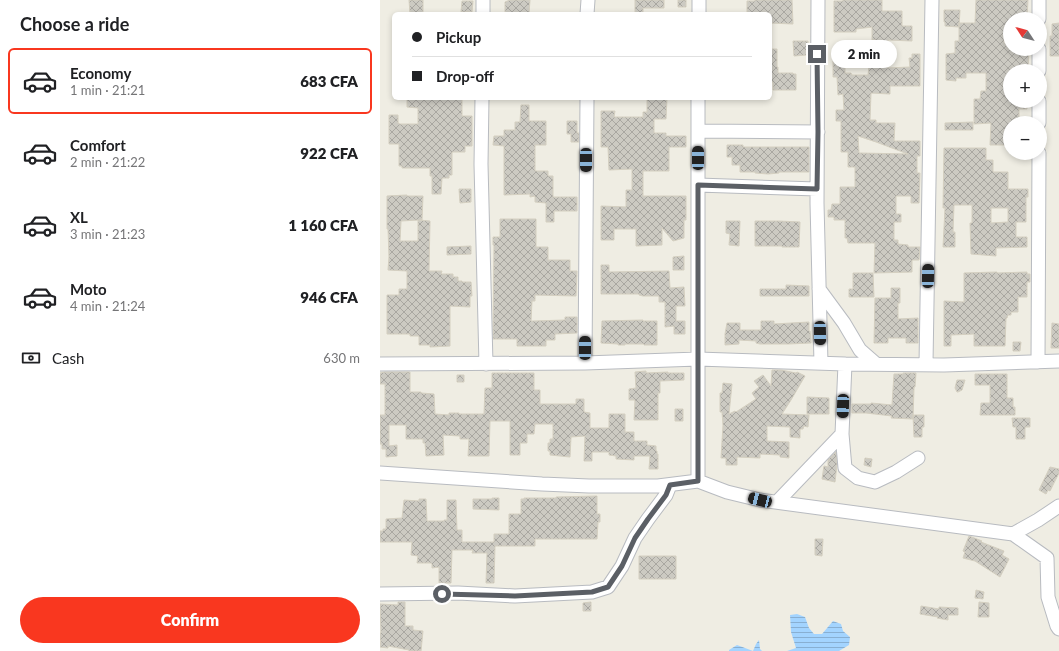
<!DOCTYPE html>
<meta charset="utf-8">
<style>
body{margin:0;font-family:Lato,sans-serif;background:#f6f6f6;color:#202124;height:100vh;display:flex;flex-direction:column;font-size:15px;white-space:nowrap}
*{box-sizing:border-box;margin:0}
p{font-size:13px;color:#757577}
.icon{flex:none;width:22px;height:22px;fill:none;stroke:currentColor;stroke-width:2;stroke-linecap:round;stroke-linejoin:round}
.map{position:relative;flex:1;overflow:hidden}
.side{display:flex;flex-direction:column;background:#fff;width:380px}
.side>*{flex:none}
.top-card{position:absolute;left:12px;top:12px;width:380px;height:88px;border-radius:6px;box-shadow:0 2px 6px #0003;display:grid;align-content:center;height:88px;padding:0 20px;background:#fff}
.needle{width:26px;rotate:306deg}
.tools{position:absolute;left:623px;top:12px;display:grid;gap:8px}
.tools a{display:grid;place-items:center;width:44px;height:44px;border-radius:50%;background:#fff;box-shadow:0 2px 6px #0003;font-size:20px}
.end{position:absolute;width:18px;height:18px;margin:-9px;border:5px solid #5b5f65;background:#fff;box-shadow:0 0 0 2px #fff}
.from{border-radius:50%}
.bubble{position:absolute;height:28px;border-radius:14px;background:#fff;box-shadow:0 2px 6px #0003;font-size:13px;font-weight:800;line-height:28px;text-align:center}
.car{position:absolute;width:12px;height:24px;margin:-12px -6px;border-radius:5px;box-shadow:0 0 3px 1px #0007;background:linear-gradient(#222 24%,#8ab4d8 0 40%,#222 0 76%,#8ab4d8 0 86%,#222 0)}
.top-card b{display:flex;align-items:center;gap:14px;height:38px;font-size:15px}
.top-card b+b{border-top:1px solid #e0e0e0}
.top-card i{width:10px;height:10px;background:#202124}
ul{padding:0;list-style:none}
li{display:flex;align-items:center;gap:12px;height:66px;margin:0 8px 6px;padding:0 12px;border:2px solid transparent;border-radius:6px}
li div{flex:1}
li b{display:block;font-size:15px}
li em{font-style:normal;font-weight:800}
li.active{border-color:#f9371f}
li>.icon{width:36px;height:36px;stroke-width:1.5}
h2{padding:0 20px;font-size:18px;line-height:48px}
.pay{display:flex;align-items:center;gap:10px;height:44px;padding:0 20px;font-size:15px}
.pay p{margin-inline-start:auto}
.action{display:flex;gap:8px;margin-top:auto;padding:8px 20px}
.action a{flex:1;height:46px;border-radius:24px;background:#f9371f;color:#fff;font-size:16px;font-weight:800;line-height:46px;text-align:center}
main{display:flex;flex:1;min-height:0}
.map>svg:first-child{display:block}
</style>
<main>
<section class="side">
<h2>Choose a ride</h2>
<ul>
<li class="active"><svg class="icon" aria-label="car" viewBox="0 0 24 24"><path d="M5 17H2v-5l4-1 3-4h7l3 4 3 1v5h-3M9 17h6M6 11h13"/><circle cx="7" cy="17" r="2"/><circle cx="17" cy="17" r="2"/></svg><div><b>Economy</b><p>1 min · 21:21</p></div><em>683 CFA</em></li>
<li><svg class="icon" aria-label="car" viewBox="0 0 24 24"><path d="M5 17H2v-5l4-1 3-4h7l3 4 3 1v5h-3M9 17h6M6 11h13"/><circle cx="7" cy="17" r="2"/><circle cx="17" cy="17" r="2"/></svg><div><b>Comfort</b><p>2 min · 21:22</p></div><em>922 CFA</em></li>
<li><svg class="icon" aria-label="car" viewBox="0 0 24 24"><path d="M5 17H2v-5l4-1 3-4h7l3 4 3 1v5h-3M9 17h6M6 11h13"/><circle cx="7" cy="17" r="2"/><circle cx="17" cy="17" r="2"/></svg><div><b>XL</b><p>3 min · 21:23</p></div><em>1 160 CFA</em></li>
<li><svg class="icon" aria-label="car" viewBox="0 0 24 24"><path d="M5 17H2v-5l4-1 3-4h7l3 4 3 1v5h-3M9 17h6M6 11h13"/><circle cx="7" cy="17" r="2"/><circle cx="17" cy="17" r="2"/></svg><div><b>Moto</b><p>4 min · 21:24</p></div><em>946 CFA</em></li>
</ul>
<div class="pay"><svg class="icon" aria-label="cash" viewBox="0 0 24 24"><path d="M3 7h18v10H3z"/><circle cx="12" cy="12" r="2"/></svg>Cash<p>630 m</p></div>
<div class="action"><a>Confirm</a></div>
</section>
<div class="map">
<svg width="679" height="651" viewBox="0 0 679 651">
<defs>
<pattern id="water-rules" width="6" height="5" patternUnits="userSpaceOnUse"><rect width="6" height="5" fill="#a3d4ff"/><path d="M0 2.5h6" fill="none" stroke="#88afd2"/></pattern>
<pattern id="building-cross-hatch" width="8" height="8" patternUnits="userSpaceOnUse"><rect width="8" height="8" fill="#cccac2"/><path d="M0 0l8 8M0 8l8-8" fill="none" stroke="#a9a7a1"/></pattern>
</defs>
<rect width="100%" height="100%" fill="#efede3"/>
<path fill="url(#water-rules)" d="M417 614 425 617 429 628 434 634H442L453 621 461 624 463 631 470 637 469 645 459 651H407L416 648 411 632 410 615Z
M379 640 380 649 382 651H349V650L357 645 373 651 376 644Z"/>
<path fill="url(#building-cross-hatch)" stroke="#d4cfc0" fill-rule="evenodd" d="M29 0H43V14H30Z
M130 0H150L149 14H125V2Z
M255 0H284V8H263V14H255Z
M298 0H306V7H298Z
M375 0H412L413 24 390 23V14H367V1H375Z
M463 0H502V11H522V26H532V41L508 40 507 68 530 67 529 58H532V54H540V86H510V94L491 93 490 120H496V123H515L514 141H540V156H537V173H540L539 203H531V196H516V214H521V222H514V240H518V244L528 245V247H540L539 260H532V272L494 273 495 243H468L467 238H465V220H454V217H448V210H451L452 204H460V187H475V167H468V152H461V121H456V110H464L463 94 458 95 457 77H453V61H465V73H471L472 75H488L489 66H495L496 40H492V27L476 29V32H454V1H463ZM478 136 496 142 528 154 479 153Z
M596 0H648L647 19H630V24H628L627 29H625L624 43H630V49H649L648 71H630V74H629V92L630 101H647V109H639V123H630V145H610L611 123 594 124V99H600L601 91H606V73H586V78H576V81L566 80V54L575 53V41H579V23H595Z
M82 1H93L92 12H81Z
M564 10H580L579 27 565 26V22H564Z
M679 23V56H670V36H672V24Z
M413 41H428V49H427V55L414 56Z
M390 49H397V67H398V73H413V74H416V90H393V82H390Z
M27 98H82V116H92V146H85V152H72V175H69V178H62L61 194H52V176H50V168H22V166H19V144H9V115H18V123H19V124H38V108L27 107Z
M267 98H287L286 119H274V133H286V136H306V147H289V171H263V196H306V220H304V238L293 241 282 228V245L256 246V229H234V240H221V206L246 207V190H252V169L229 170 228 147H221V111H235L234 117H263V112H267Z
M141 105H149V121H166V145H155V171H168V176H173V197H197V211H174V222H166V203L155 202V196L150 197V194L124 195V146L113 145 114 136H124V130H135V122H140Z
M187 121H197V133H199V142H191V134H187Z
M593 122V130H565V123Z
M347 145H363V147H429V172H399V173L388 174 375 173V172H360V165H352V157H347Z
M564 148H606V160H613V172H628V189H648V197H646V222H636V237H647V247L616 248V256L591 254 590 223H592V205H574L573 232H575V247H563L565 208H563ZM611 208H628V222L611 223Z
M79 189H91V202L80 203Z
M27 195V196H43L42 220H39L50 221 49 271H62L61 274H73V277H78V281H82V282H91L92 296H90V307L70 306V346L50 347V345H39V336H30V334H7V295H19V289H27V271L8 270 9 257 8 229H7V196ZM38 220V241H20L21 221Z
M120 219H156V247H168V260H190V271H197L196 296 155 295V301H152L151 321H154L185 320V317H197V333L175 334V340H166V346H137V339H113L114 245H113V237H120Z
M346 221H360L359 246 349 245 350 234 346 233Z
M375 221H399L420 222 419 247H402V246H375Z
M91 246V254L67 255V247Z
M304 256V270H293V257Z
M221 265H229V272L289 271 290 288 304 287 305 306H296V321H305V334H294V326L285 327V302H279V296H263L259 295V294H221Z
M617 272V273L647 272V274H650V282H647V297H638V312H631V315H628L627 318H626L625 346H594V334L571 335V346H564V301L584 302V273Z
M473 273H493L494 297H469V289H473Z
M406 285 429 286V296H380V289H406Z
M511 288H520V303H518V319L538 318V343H526V338H508V343H494L495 298H511Z
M263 320V321H277V345H264V344H245V345H238V344L221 343 222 321Z
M381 321H394V324L429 322V331H430L431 343 408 344H380L376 343V341L359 340V344L345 345V334L347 323H360V330H381Z
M672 323 679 324V348H671Z
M633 342H641L640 351H633Z
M392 370H401L416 373 417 372 425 376 411 400 402 414 429 415 428 427 424 426 423 429H420V438L410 437V427L387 426V441L409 442V458L400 457V455L380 454V458L357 457V465H346V458H341L343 425 342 412H340V393H342L343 383 352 384 349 414 355 411 356 412 376 399 372 393 379 387 374 381 383 375 391 386Z
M266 371V373L288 372V373H304V380L280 381V393H278V420H254L255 400H249V389L256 388 255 372Z
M5 372H30V392H41V393L54 394 55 414 69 415V413H79V414H104L105 388H112V373H154V390H160V404H196V399H204V412L210 413V428H229V414H245V432H254V441H267V445L276 446V451H277V454H278V469H269L270 456H254V460L236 459V456L229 455V452H212V461H204L205 436 191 437 190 457 170 455V451H168V443H170V439H173V424H155L154 434H147V443H140V455H130V421H110L109 456H88L89 439H80V436L63 435 64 455 46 456 45 443H43V439H26V425H9V446L17 445V456L6 457V449H2V444H0V415H5V384H0V373Z
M523 373H536L535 387H534L533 419 511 418 512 416 486 413H472V404H491V403L512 405 514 374H523Z
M595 374H627V398H633V407H635V415H600L601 403H610V385H595Z
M77 375H84V382H77Z
M577 380H585L582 390 578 392H577L575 388Z
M427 397 449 398V414H427Z
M295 409H303V421H295Z
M533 415H544V427H542V437H534Z
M632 418H650V427H645V439H636V427H633Z
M456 452 457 464 455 482 442 479 444 466 448 467V460Z
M485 458 492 459 491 467 484 465Z
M670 467 679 469V473L670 491 668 490 666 494 659 490Z
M217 496V514H220V522H218L217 539H155V546H115L114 583H106L107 553H92L93 550H72L71 583H59V567L52 568V564L51 563H37L38 556 31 555 32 542H0V531H3V529H6V519L22 518 24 500 39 501V499H46L47 521H64V520H67V500H76L77 530H82V542H114V534H129V514H141V499H144V498H176V497Z
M112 498H119V510L93 509V499H112Z
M589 536 602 541 601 542 624 551 622 555 629 559 620 577 595 561 583 558 585 552 583 551Z
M435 539H443L442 556 435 555Z
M259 556H296V579H259Z
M596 590 604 592 603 599 595 598Z
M18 602H25V626H33V630L43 631 41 651H29V650L8 646V648L0 647 1 640H0V633H1L0 604 18 605Z
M211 602V611H203V603Z
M599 602 609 603V617H598Z
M541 606 559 609V607L578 608V615H568V620L557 618 558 617 540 614Z"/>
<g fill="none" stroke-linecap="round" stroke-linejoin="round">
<defs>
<path id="minor" d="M438 0 437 203 441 363
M659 0V19
M103 14V0
M207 14 208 0
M319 14V0
M659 49V71
M102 98 101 164 106 364
M659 101V123
M318 131 438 132
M318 185 437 189
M439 289 464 323 480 350 496 364
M658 362 659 153
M205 363 207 98
M0 364 205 363 318 359 465 364 564 365 679 361
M546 364 552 0
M462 434 465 468 478 478 495 482 516 472 538 458
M0 473 162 484 209 486H278L318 481 347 492 380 500 633 534 667 558 668 597 677 626 679 629
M318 481V98
M397 502 462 434 465 364
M633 534 658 520 679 506
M0 594 78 593 135 596 212 592 228 587 242 566 255 538 268 519 286 495 290 485"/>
</defs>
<use href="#minor" stroke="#b8bbc0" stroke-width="15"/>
<use href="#minor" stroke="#fff" stroke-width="13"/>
</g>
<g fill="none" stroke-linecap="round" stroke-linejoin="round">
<path stroke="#5b5f65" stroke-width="5" d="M62 594 135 596 212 592 228 587 242 566 255 538 268 519 286 495 290 485 318 481V185L437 189 438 132 437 54"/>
</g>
</svg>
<div class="tools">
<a><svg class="needle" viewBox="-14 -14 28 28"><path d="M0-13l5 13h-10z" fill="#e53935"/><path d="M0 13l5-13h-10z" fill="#757577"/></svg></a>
<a>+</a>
<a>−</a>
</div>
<i class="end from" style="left:62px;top:594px"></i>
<i class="end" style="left:437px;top:54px"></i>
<div class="bubble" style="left:451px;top:40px;width:66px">2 min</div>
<i class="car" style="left:318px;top:158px;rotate:0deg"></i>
<i class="car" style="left:206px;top:160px;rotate:180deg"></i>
<i class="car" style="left:548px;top:276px;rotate:1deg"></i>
<i class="car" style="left:440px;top:333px;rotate:179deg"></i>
<i class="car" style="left:205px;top:348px;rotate:0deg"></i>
<i class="car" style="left:463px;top:406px;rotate:182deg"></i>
<i class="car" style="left:380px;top:500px;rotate:284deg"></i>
<div class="top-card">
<b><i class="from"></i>Pickup</b>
<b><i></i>Drop-off</b>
</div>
</div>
</main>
